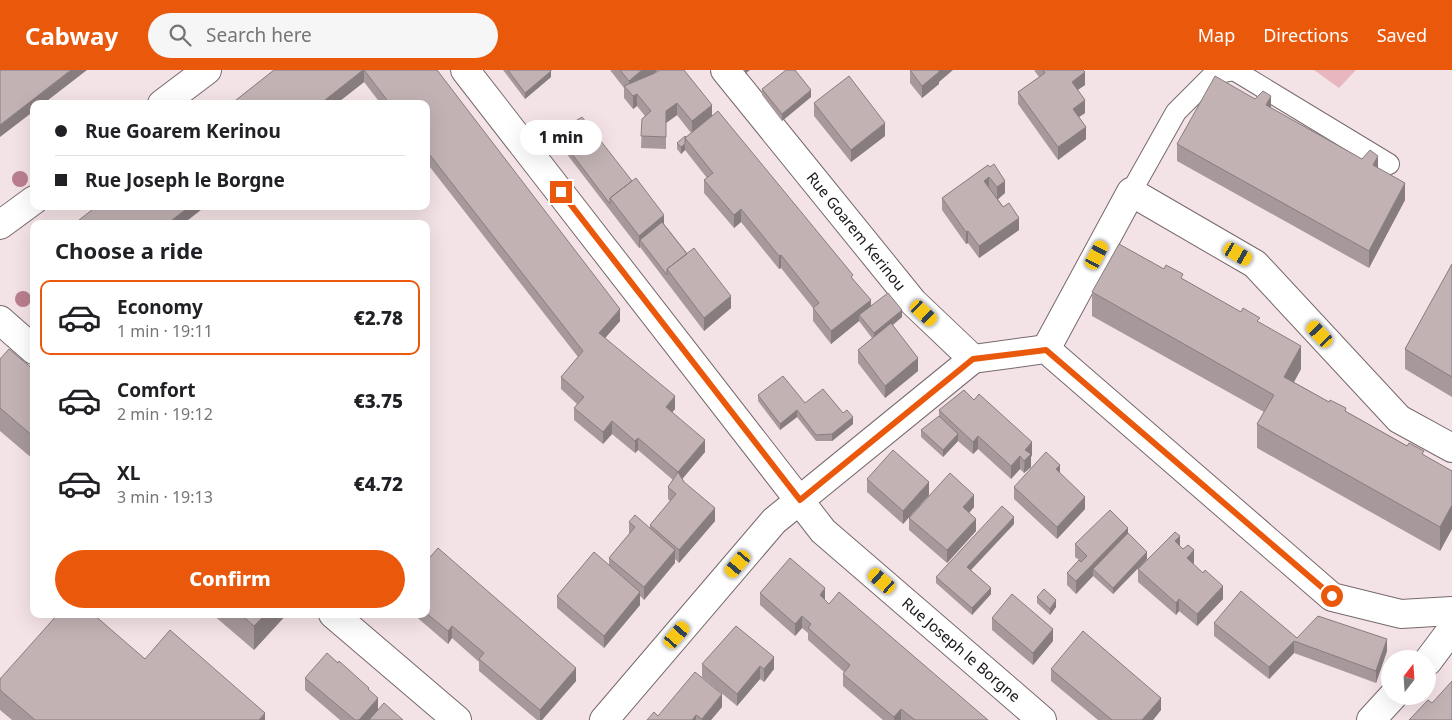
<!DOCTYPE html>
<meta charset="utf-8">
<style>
body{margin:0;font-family:"Noto Sans",sans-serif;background:#f6f6f6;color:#202124;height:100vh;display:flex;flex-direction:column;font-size:19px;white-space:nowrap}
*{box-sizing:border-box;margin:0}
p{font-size:16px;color:#757577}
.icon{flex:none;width:28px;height:28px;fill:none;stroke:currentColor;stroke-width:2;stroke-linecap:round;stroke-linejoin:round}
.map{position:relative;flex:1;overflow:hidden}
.side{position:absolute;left:30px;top:150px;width:400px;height:398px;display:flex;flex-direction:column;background:#fff;border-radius:10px;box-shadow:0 5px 20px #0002}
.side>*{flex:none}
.hud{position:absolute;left:30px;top:30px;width:400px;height:110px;border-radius:10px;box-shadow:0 5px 20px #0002;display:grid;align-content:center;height:110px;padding:0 25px;background:#fff}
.needle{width:32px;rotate:17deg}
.tools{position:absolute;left:1381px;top:580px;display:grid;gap:10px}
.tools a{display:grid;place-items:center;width:55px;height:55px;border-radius:50%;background:#fff;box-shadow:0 5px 20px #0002;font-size:25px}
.end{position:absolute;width:22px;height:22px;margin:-11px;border:6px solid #ea580c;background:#fff;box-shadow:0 0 0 2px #fff}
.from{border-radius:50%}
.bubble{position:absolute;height:35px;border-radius:18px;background:#fff;box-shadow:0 5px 20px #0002;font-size:16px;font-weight:800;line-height:35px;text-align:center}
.car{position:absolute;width:15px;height:30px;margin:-15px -8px;border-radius:6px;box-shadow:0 0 4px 1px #0007;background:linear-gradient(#f5c518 24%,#345 0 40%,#f5c518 0 76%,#345 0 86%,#f5c518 0)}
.hud b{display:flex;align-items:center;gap:18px;height:48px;font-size:19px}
.hud b+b{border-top:1px solid #e0e0e0}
.hud i{width:12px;height:12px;background:#202124}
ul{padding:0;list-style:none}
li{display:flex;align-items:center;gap:15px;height:75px;margin:0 10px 8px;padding:0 15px;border:2px solid transparent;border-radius:10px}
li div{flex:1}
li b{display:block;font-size:19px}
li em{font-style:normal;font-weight:800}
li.active{border-color:#ea580c}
li>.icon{width:45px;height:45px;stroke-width:1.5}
h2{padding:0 25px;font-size:22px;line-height:60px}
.cta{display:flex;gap:10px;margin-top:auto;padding:10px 25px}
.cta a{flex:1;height:58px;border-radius:30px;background:#ea580c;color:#fff;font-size:20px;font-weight:800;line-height:58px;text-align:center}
header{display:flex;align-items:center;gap:30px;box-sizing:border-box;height:70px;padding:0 25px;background:#ea580c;color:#fff}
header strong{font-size:24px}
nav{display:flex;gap:28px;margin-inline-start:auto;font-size:18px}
.search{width:350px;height:45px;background:#f6f6f6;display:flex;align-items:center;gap:12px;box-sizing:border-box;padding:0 18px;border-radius:28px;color:#757577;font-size:19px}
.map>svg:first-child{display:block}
</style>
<header>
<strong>Cabway</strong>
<div class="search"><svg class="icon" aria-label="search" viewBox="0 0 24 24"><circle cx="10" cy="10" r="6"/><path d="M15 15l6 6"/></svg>Search here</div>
<nav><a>Map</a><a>Directions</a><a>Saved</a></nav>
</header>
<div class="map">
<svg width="1452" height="650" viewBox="0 0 1452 650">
<rect width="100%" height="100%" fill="#f4e3e6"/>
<path fill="#e8b6be" d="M1314 0H1356L1339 18Z"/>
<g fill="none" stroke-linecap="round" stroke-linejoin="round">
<defs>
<path id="lane" d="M1131 122 1176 42 1214 4 1234 0 1389 94"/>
<g id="street">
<path id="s1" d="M465 0 823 461 1042 650"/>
<path id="s2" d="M725 0 913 232 973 289"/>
<path d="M0 250 34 280"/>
<path d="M1046 279 1131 122 1255 194 1399 349 1452 378"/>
<path d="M973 289 1046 279 1332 527 1401 544 1452 541"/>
<path d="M333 544 457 650"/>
<path d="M1428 591 1452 559"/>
<path d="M604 650 774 451 973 289"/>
<path d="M1371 650 1393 626"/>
</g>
<path id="secondary" d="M162 34 207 0
M0 155 34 130"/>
</defs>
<use href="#lane" stroke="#77696b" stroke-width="22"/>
<use href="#street" stroke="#77696b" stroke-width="30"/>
<use href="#secondary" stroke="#77696b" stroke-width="30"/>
<use href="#lane" stroke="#fff" stroke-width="20"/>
<use href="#street" stroke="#fff" stroke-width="28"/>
<use href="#secondary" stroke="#fff" stroke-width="28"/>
</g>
<g fill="#ba7f8f">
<circle cx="20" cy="109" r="8"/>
<circle cx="23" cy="229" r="8"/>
</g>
<path fill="#a7999b" d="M274 0H437L620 251 605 268 675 339 672 342 705 382 682 409 715 451 679 493 675 489V493L644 530 640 526V535L604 578 557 538V526L609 495V488L629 464V452L650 458V455L670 431 668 429V417L673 410 638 380 635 383 612 364 603 374 574 350V338L577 334 561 319V307L578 287 426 92V34H381L364 12 336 34H231Z
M503 0H551V7L525 29Z
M610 0H658L652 5 712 46 853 209 871 236 902 247 893 255 918 301 885 328 858 293V280L872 268 859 251 831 274 813 251V238L781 198 779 199 741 152 734 158 704 123V110L707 108 685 80 681 84 677 79V73L686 67 691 63 677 45 666 53V79L641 78 642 49 645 46 637 36 633 39 624 28V18Z
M910 0 939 12V14L922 28 910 13Z
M1034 0H1083L1085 15 1077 20 1085 43 1079 47 1086 69 1058 90 1018 34V22L1039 7Z
M762 19 811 27 782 51 762 25Z
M814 33 885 66 851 92 814 46Z
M1271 38 1378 98 1405 130 1369 198 1177 91V74Z
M556 63 664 154 731 238 704 261 640 177 639 178 556 70Z
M988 95 1005 123 998 129 1019 160 979 188 968 173 966 174 942 140V128Z
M34 192V209L32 207V195Z
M1452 194V327L1405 299V279Z
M1183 209 1260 253 1301 299 1294 312 1452 401V459L1440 481 1257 378V354L1264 342 1092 246V222Z
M0 289 34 300V390L0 361Z
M758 325 805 333 843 343 853 354 832 371H816L797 347 780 360 758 331Z
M939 340 1032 385 1031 387V397L1024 403 1020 399 1011 409 978 379 973 384 958 371 943 387 921 367V360L939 346Z
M1060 403 1085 439 1057 469 1014 429V417Z
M867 409 929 425 903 454 867 422Z
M974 437 969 443 976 461 947 493 909 460V448Z
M1014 454 971 500 991 524 972 545 936 513V507Z
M1128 463 1147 489 1113 524 1093 506 1076 524 1067 515V503L1079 490 1075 487V474Z
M1180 476 1194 493 1193 494 1223 529 1197 556 1179 541 1176 545 1138 512V499Z
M426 492 576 611 542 650H537L479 601V592L452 568 448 574 413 544H426Z
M760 523 825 530 829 534 988 650H883L843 616V604L844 602 808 570V563L802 558 795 566 760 535Z
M1037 527 1056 537 1050 545 1037 533Z
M212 544H287L254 580Z
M992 548 1053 571 1033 595 992 560Z
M1214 553 1297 568 1387 581 1376 613 1294 583 1269 609 1214 566Z
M736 556 774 599 764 612 760 609 737 636 702 607V594Z
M145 589 265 650H12L0 640V609Z
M1051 599 1161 640 1153 650H1098L1051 611Z
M305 608 369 620 378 639 403 650H340L305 620Z
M722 637 711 650H647L658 646Z"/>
<path fill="#887d7e" d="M71 0H87L43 34H34V41L0 67V55Z
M363 0H364V12L336 34H320Z
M642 0H658L630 23 629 21V11Z
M745 0H750L745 4Z
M938 0H953L939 12V14L922 28V16Z
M551 1V7L525 29V23Z
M1085 2V15L1072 24V12Z
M811 20V27L782 51V44Z
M637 24V36L633 39V26Z
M1271 26V42L1266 35Z
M1085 30V43L1073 51V39Z
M677 33V45L666 53V79V41Z
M712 35V47L692 64V51Z
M885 53V66L851 92V80Z
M1086 57V69L1058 90V77Z
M685 74V80L681 84V77Z
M1378 86V102L1373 95Z
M989 107V120L984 111Z
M1005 111V123L997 130V117Z
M1405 113V130L1369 198V181Z
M190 136H206L183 154H167Z
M741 139V152L734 158V145Z
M664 145V157L640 170V177L639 178V166Z
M1019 148V160L979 188V176Z
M968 161V173L966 174V162Z
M781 185V198L779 199V186Z
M731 226V238L704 261V248Z
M871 230V242L859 245V251L831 274V261Z
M620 239V251L599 275V263Z
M902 240V247L874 270V263Z
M1301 276V299L1284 330V307Z
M918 288V301L885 328V316Z
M675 326V339L666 349V337Z
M797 340V347L780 360V354Z
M853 347V354L832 371V364Z
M612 351V364L603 374V362Z
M958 364V371L943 387V380Z
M978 366V379L973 384V372Z
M638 368V380L635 383V371Z
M705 370V382L678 414V402Z
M1032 372V385L1031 387V397L1024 403 1025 380Z
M1020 386V399L1011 409V396Z
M1060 395V407L1056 399Z
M929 412V425L903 454V441Z
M974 425V437L963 450V437Z
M1085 427V439L1057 469V457Z
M1452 435V459L1440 481V457Z
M715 438V451L679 493V480Z
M1014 447V454L967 504V497Z
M976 449V461L947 493V480Z
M1128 458V470L1093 499V506L1076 524V511Z
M1180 466V479L1175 471Z
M675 480V493L644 530V517Z
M1194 480V493L1187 501V488Z
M1147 482V489L1113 524V518Z
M1223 516V529L1197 556V544Z
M825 518V530L820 525Z
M991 518V524L972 545V538Z
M640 522V535L604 578V566Z
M1179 529V541L1176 545V533Z
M1056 530V537L1050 545V539Z
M266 544H287L254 580V556Z
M802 546V558L795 566V554Z
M452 556V568L448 574V561Z
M1053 559V571L1033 595V583Z
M1387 569V581L1376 613V601Z
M1294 571V583L1269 609V597Z
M774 587V599L764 612V599Z
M760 596V609L737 636V624Z
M576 598V611L542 650H540V640Z
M722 624V637L711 650H702V649Z
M378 628V641L370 650H359Z
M1161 628V640L1153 650H1142Z
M901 639V650H894V647Z
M265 643V650H259Z
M696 645V650H692Z"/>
<path fill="#c2b2b4" stroke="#887d7e" d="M0 0H71L0 55Z
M274 0H363L320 34H231Z
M364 0H437L620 239 599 263 675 326 666 337 705 370 678 402 638 368 635 371 612 351 603 362 574 338 584 327 561 307 583 281 426 80V34H390Z
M508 0H551V1L525 23Z
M620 0H642L629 11Z
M660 0H684L712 35 692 51 677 33 666 41V67L641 66 642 49 651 41 637 24 633 26 624 16 655 3Z
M786 0H795L811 20 782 44 762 19Z
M910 0H939V2L922 16Z
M1043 0H1083L1085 2 1072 12 1085 30 1073 39 1086 57 1058 77 1018 22 1045 3Z
M849 6 885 53 851 80 814 33Z
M1215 6 1255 29 1263 21 1271 26 1266 35 1362 89 1370 80 1378 86 1373 95 1405 113 1369 181 1177 74Z
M718 41 853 205 851 207 871 230 831 261 813 238 819 233 781 185 779 186 741 139 734 145 704 110 713 103 685 68Z
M582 47 632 111 610 128V134L556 63Z
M685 66 686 67 685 68V74L681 77 677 73Z
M994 94 1005 111 997 117 989 107 984 111 1003 137 1009 133 1019 148 979 176 968 161 966 162 942 128 988 95 990 97Z
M636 108 664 145 639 166 610 128Z
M97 136H190L167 154H74Z
M662 152 687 184 667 199V205L640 170Z
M1119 174 1164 199 1166 195 1183 204 1181 208 1241 242 1243 238 1260 248 1257 251 1301 276 1284 307 1329 332 1330 330 1346 338 1345 341 1407 376 1409 373 1424 381 1422 384 1452 401V435L1440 457 1257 354 1274 325 1092 222Z
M694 178 731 226 704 248 667 199Z
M1452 194V307L1405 279Z
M888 223 902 240 874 263 859 245Z
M891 253 918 288 885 316 858 280Z
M9 279 34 300V367L0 338V289Z
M783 306 805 333 823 319 843 343 847 340 853 347 832 364 816 365 797 340 780 354 758 325Z
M964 320 974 330 979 324 1032 372 1025 380 1031 384 1024 391 1020 386 1011 396 978 366 973 372 939 340Z
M939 346 958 364 943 380 921 360Z
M893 380 929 412 903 441 867 409Z
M1046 382 1060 395 1056 399 1085 427 1057 457 1014 417Z
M678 402 684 412 715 438 679 480 650 455 676 424 668 417Z
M950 403 974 425 963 437 976 449 947 480 909 448Z
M1002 436 1014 447 967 497 991 518 972 538 936 507Z
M1110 440 1128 458 1076 511 1067 503 1079 490 1081 492 1087 486 1075 474Z
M635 445 675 480 644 517 609 488 635 457 629 452Z
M1175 462 1180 466 1175 471 1183 479 1188 475 1194 480 1187 488 1203 503 1205 500 1223 516 1197 544 1179 529 1176 533 1138 499Z
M1128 463 1147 482 1113 518 1093 499Z
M438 478 576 598 540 640 479 589 484 583 452 556 448 561 426 543V501L430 496 426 493V492Z
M594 482 640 522 604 566 557 526Z
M790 488 825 518 820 525 829 534 839 522 988 650H915L901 639 894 647 843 604 850 595 808 558 811 554 802 546 795 554 760 523Z
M1044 519 1056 530 1050 539 1037 527Z
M1241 521 1297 568 1318 546 1387 569 1376 601 1294 571 1269 597 1214 553Z
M1012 524 1053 559 1033 583 992 548Z
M58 544H93L145 589 170 560 265 643 259 650H35L0 620V609Z
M240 544H266L254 556Z
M736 556 774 587 764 599 760 596 737 624 702 594Z
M1083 561 1161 628 1142 650H1112L1051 599Z
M327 583 338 593 339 591 369 618 368 619 378 628 359 650H355L305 608Z
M695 602 722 624 702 649 696 645 692 650H647L654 642 658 646Z
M1452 611V650H1409L1428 630 1432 633Z
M384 633 403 650H369Z"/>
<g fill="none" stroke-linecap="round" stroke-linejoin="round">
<path stroke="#ea580c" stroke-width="6" d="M561 122 800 430 973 289 1046 280 1332 526"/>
</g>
<g text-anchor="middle" stroke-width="4" stroke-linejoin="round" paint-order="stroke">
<g font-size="15" fill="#1a1516" stroke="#fff1f3">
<text dy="5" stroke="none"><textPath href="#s2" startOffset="208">Rue Goarem Kerinou</textPath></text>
<text dy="5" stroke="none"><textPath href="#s1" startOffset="766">Rue Joseph le Borgne</textPath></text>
</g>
</g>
</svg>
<div class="tools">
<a><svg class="needle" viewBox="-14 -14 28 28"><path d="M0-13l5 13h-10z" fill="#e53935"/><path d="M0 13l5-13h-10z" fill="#757577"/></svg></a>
</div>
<i class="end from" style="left:1332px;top:526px"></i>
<i class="end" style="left:561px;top:122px"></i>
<div class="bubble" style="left:520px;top:50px;width:82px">1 min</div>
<i class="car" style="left:1238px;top:184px;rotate:120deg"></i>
<i class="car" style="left:1097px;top:185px;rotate:28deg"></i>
<i class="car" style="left:924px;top:243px;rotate:133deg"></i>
<i class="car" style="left:1320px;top:264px;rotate:317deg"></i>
<i class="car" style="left:738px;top:494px;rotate:220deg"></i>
<i class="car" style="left:882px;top:511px;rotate:311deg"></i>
<i class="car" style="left:677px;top:565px;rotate:41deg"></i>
<div class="hud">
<b><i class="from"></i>Rue Goarem Kerinou</b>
<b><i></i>Rue Joseph le Borgne</b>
</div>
<section class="side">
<h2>Choose a ride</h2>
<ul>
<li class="active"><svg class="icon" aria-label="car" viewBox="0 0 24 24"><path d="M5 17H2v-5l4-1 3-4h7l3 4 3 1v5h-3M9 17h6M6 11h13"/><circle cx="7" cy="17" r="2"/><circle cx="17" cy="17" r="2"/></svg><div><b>Economy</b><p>1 min · 19:11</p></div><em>€2.78</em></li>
<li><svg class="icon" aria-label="car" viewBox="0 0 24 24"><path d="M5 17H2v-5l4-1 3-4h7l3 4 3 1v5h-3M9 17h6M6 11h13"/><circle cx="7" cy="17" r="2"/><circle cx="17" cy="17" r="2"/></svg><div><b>Comfort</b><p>2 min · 19:12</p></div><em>€3.75</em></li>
<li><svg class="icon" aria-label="car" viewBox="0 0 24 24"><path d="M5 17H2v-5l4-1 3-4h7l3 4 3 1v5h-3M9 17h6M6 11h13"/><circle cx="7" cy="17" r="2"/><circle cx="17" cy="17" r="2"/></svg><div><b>XL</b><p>3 min · 19:13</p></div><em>€4.72</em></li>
</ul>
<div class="cta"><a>Confirm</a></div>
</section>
</div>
